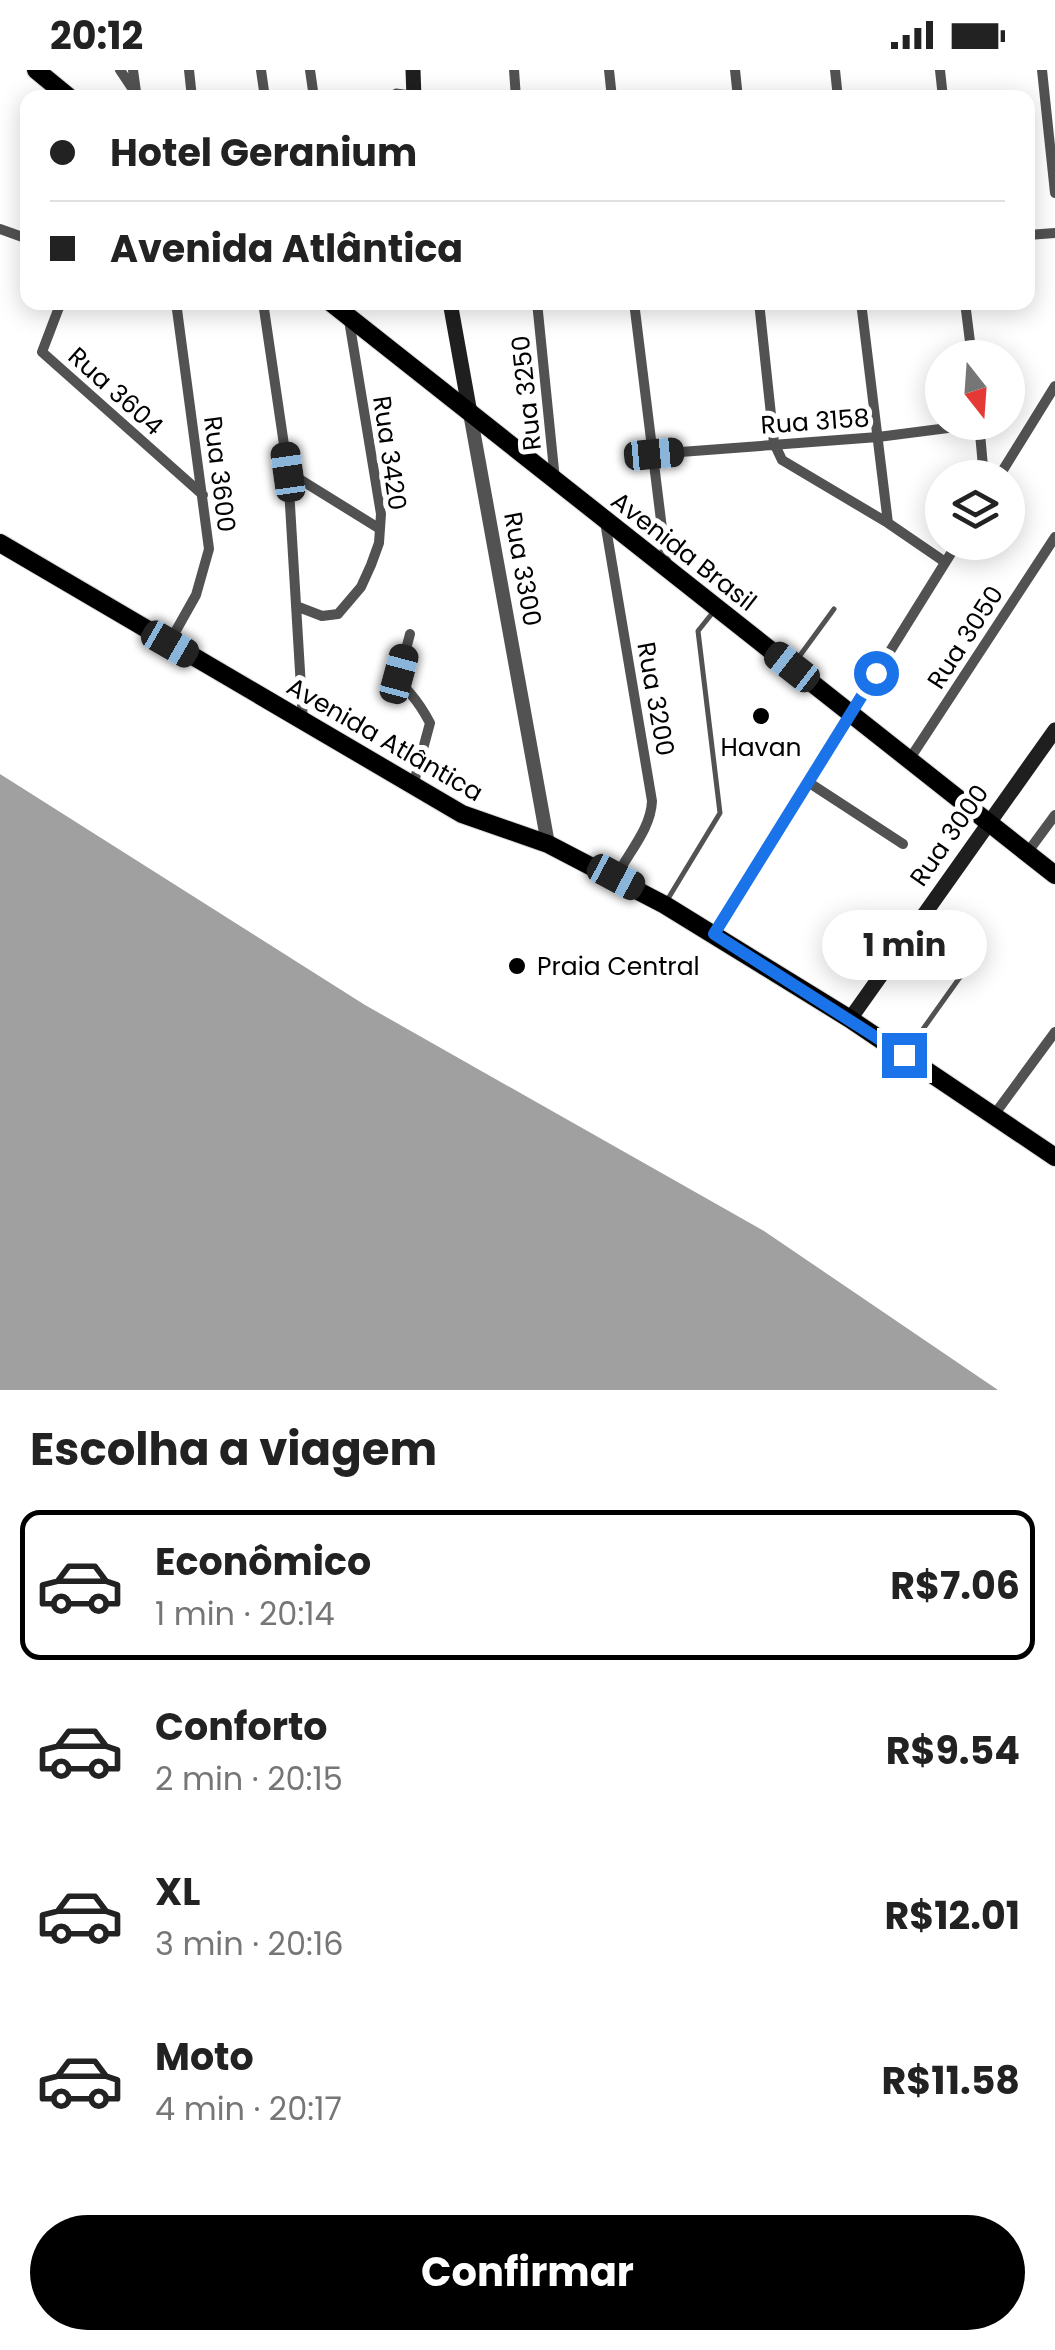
<!DOCTYPE html>
<html lang="pt">
<meta charset="utf-8">
<style>
body{margin:0;font-family:Poppins,sans-serif;background:#f6f6f6;color:#222;height:100vh;display:flex;flex-direction:column;font-size:38px;white-space:nowrap}
*{box-sizing:border-box;margin:0}
p{font-size:32px;color:#767676}
.icon{flex:none;width:55px;height:55px;fill:none;stroke:currentColor;stroke-width:2;stroke-linecap:round;stroke-linejoin:round}
.map{position:relative;height:1320px;overflow:hidden}
.panel{display:flex;flex-direction:column;background:#fff;flex:1}
.panel>*{flex:none}
.top-card{position:absolute;left:20px;top:20px;width:1015px;height:220px;border-radius:20px;box-shadow:0 5px 25px #0003;display:grid;align-content:center;height:220px;padding:0 30px;background:#fff}
.needle{width:65px;rotate:163deg}
.fabs{position:absolute;left:925px;top:270px;display:grid;gap:20px}
.fabs a{display:grid;place-items:center;width:100px;height:100px;border-radius:50%;background:#fff;box-shadow:0 5px 25px #0003;font-size:50px}
.end{position:absolute;width:45px;height:45px;margin:-22px;border:12px solid #1a73e8;background:#fff;box-shadow:0 0 0 5px #fff}
.from{border-radius:50%}
.bubble{position:absolute;height:70px;border-radius:35px;background:#fff;box-shadow:0 5px 25px #0003;font-size:32px;font-weight:700;line-height:70px;text-align:center}
.car{position:absolute;width:30px;height:60px;margin:-30px -15px;border-radius:12px;box-shadow:0 0 8px 2px #0007;background:linear-gradient(#222 24%,#8ab4d8 0 40%,#222 0 76%,#8ab4d8 0 86%,#222 0)}
.top-card b{display:flex;align-items:center;gap:35px;height:95px;font-size:38px}
.top-card b+b{border-top:2px solid #e0e0e0}
.top-card i{width:25px;height:25px;background:#222}
ul{padding:0;list-style:none}
li{display:flex;align-items:center;gap:30px;height:150px;margin:0 20px 15px;padding:0 10px;border:5px solid transparent;border-radius:20px}
li div{flex:1}
li b{display:block;font-size:38px}
li em{font-style:normal;font-weight:700}
li.selected{border-color:#000}
li>.icon{width:90px;height:90px;stroke-width:1.5}
h2{padding:0 30px;font-size:45px;line-height:120px}
.primary-button{display:flex;gap:20px;margin-top:auto;padding:20px 30px}
.primary-button a{flex:1;height:115px;border-radius:60px;background:#000;color:#fff;font-size:40px;font-weight:700;line-height:115px;text-align:center}
.status{display:flex;justify-content:space-between;align-items:center;height:70px;padding:0 50px;background:#fff;direction:ltr}
.status svg{height:28px;fill:currentColor}
.map>svg:first-child{display:block}
</style>
<div class="status"><b>20:12</b><svg viewBox="0 0 49 12"><path d="M0 12V9h3v3zM5 12V6h3v6zM10 12V3h3v9zM15 12V0h3v12zM26 1h20v11H26zM47 4h2v5h-2z"/></svg></div>
<div class="map">
<svg width="1055" height="1320" viewBox="0 0 1055 1320">
<rect width="100%" height="100%" fill="#fff"/>
<path fill="#a0a0a0" d="M0 704 365 935 764 1161 998 1320H0Z"/>
<g fill="none" stroke-linecap="round" stroke-linejoin="round">
<defs>
<path id="primary" d="M36 0 70 28
M330 232 1055 805
M0 473 462 744 548 774 665 835 850 949 1055 1087"/>
</defs>
<use href="#primary" stroke="#dbdbdb" stroke-width="20"/>
<path stroke="#525252" stroke-width="5" d="M382 28 396 21 411 23
M793 595 834 539
M666 832 720 743 698 561 714 541
M906 983 980 879"/>
<path stroke="#525252" stroke-width="10" d="M120 0 136 24
M133 0 136 22
M189 0 192 28
M261 0 265 28
M310 0 314 28
M514 0 516 28
M609 0 612 28
M735 0 738 28
M835 0 838 28
M940 0 943 28
M1042 0 1055 123
M0 159 28 169
M1028 165 1055 163
M61 232 42 282 203 425
M263 232 288 402 303 651
M537 232 555 410
M634 232 667 499
M759 232 774 373 782 390 888 453 945 492
M861 232 888 453
M965 232 972 288
M979 352 984 408
M654 384 878 367 979 354
M288 402 380 459
M998 408 1055 316
M605 452 652 731C651 759 628 783 616 807
M296 536 322 546 338 544 361 517 371 495 379 473 381 444 346 232
M410 564C392 631 404 602 430 653L413 716
M169 573 196 525 209 479 176 232
M909 690 1055 467
M808 712 903 774
M1027 783 1055 745
M714 864 958 472
M994 1045 1055 962"/>
<path stroke="#525252" stroke-width="14" d="M470 343 548 774"/>
<path stroke="#1f1f1f" stroke-width="15" d="M413 0 414 28
M450 232 470 343
M850 949 1055 660"/>
<use href="#primary" stroke="#000" stroke-width="18"/>
</g>
<g fill="none" stroke-linecap="round" stroke-linejoin="round">
<path stroke="#1a73e8" stroke-width="12" d="M876 603 714 864 904 985"/>
</g>
<g fill="#000" stroke="#fff" stroke-width="4">
<circle cx="761" cy="646" r="10"/>
<circle cx="517" cy="896" r="10"/>
</g>
<g text-anchor="middle" stroke-width="10" stroke-linejoin="round" paint-order="stroke">
<g font-size="25" fill="#000" stroke="#fff">
<text transform="translate(116 321) rotate(42)" y="9">Rua 3604</text>
<text transform="translate(526 323) rotate(-96)" y="9">Rua 3250</text>
<text transform="translate(815 351) rotate(-4)" y="9">Rua 3158</text>
<text transform="translate(390 383) rotate(82)" y="9">Rua 3420</text>
<text transform="translate(220 404) rotate(83)" y="9">Rua 3600</text>
<text transform="translate(684 481) rotate(38)" y="9">Avenida Brasil</text>
<text transform="translate(523 499) rotate(80)" y="9">Rua 3300</text>
<text transform="translate(965 567) rotate(-57)" y="9">Rua 3050</text>
<text transform="translate(656 629) rotate(80)" y="9">Rua 3200</text>
<text transform="translate(385 669) rotate(30)" y="9">Avenida Atlântica</text>
<text transform="translate(949 765) rotate(-55)" y="9">Rua 3000</text>
</g>
<g font-size="25" fill="#000" stroke="#fff">
<text x="761" y="686">Havan</text>
<text x="537" y="905" text-anchor="start">Praia Central</text>
</g>
</g>
</svg>
<div class="fabs">
<a><svg class="needle" viewBox="-14 -14 28 28"><path d="M0-13l5 13h-10z" fill="#e53935"/><path d="M0 13l5-13h-10z" fill="#767676"/></svg></a>
<a><svg class="icon" aria-label="layers" viewBox="0 0 24 24"><path d="M12 4l9 5-9 5-9-5zM3 14l9 5 9-5"/></svg></a>
</div>
<i class="end from" style="left:876px;top:603px"></i>
<i class="end" style="left:904px;top:985px"></i>
<div class="bubble" style="left:822px;top:840px;width:165px">1 min</div>
<i class="car" style="left:654px;top:384px;rotate:85deg"></i>
<i class="car" style="left:288px;top:402px;rotate:352deg"></i>
<i class="car" style="left:170px;top:574px;rotate:120deg"></i>
<i class="car" style="left:792px;top:597px;rotate:308deg"></i>
<i class="car" style="left:399px;top:604px;rotate:15deg"></i>
<i class="car" style="left:616px;top:807px;rotate:118deg"></i>
<div class="top-card">
<b><i class="from"></i>Hotel Geranium</b>
<b><i></i>Avenida Atlântica</b>
</div>
</div>
<section class="panel">
<h2>Escolha a viagem</h2>
<ul>
<li class="selected"><svg class="icon" aria-label="car" viewBox="0 0 24 24"><path d="M5 17H2v-5l4-1 3-4h7l3 4 3 1v5h-3M9 17h6M6 11h13"/><circle cx="7" cy="17" r="2"/><circle cx="17" cy="17" r="2"/></svg><div><b>Econômico</b><p>1 min · 20:14</p></div><em>R$7.06</em></li>
<li><svg class="icon" aria-label="car" viewBox="0 0 24 24"><path d="M5 17H2v-5l4-1 3-4h7l3 4 3 1v5h-3M9 17h6M6 11h13"/><circle cx="7" cy="17" r="2"/><circle cx="17" cy="17" r="2"/></svg><div><b>Conforto</b><p>2 min · 20:15</p></div><em>R$9.54</em></li>
<li><svg class="icon" aria-label="car" viewBox="0 0 24 24"><path d="M5 17H2v-5l4-1 3-4h7l3 4 3 1v5h-3M9 17h6M6 11h13"/><circle cx="7" cy="17" r="2"/><circle cx="17" cy="17" r="2"/></svg><div><b>XL</b><p>3 min · 20:16</p></div><em>R$12.01</em></li>
<li><svg class="icon" aria-label="car" viewBox="0 0 24 24"><path d="M5 17H2v-5l4-1 3-4h7l3 4 3 1v5h-3M9 17h6M6 11h13"/><circle cx="7" cy="17" r="2"/><circle cx="17" cy="17" r="2"/></svg><div><b>Moto</b><p>4 min · 20:17</p></div><em>R$11.58</em></li>
</ul>
<div class="primary-button"><a>Confirmar</a></div>
</section>
